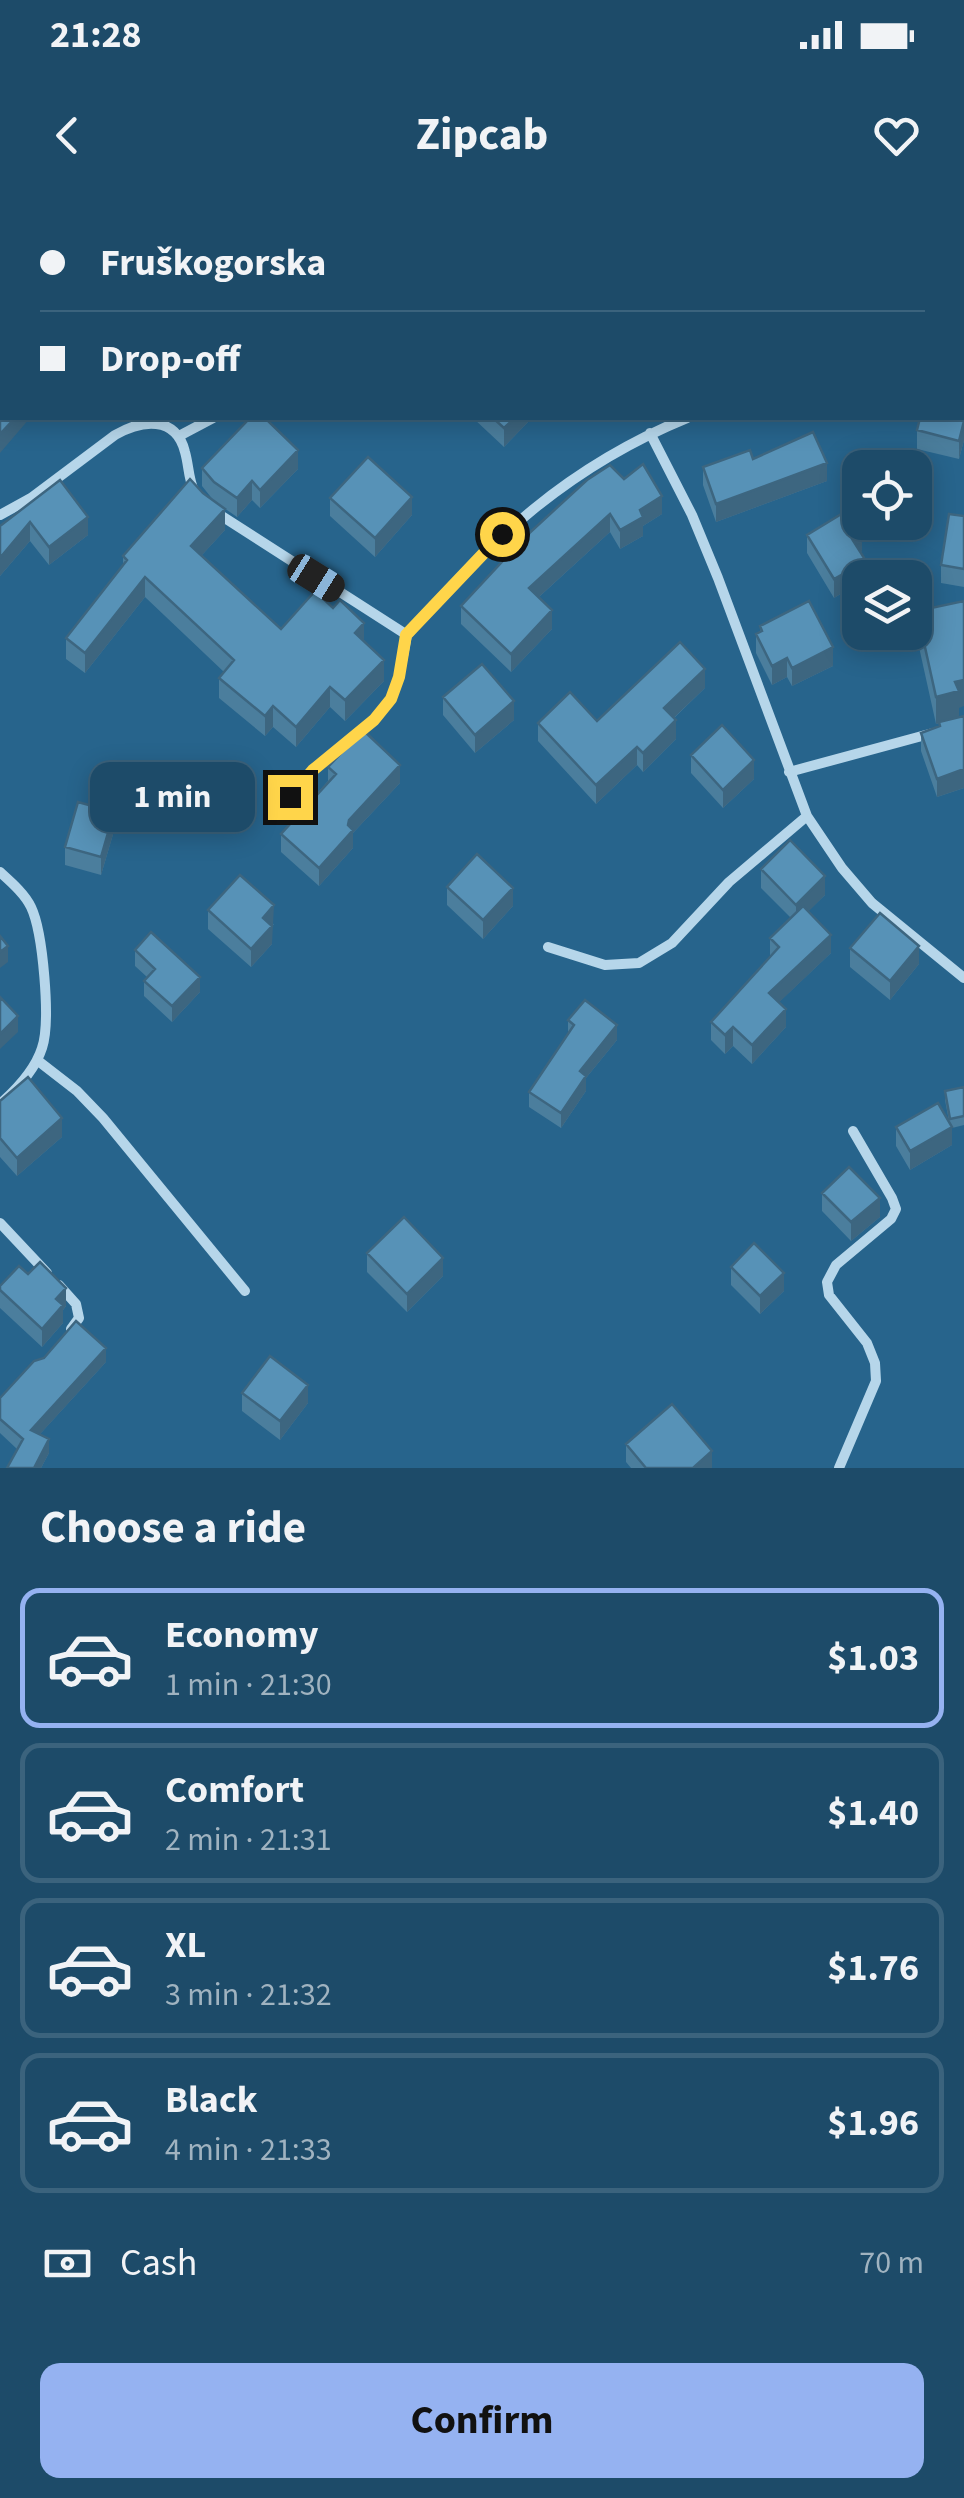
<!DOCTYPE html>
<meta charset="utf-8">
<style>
body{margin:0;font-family:"Source Sans 3",sans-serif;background:#2a5571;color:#f1f3f6;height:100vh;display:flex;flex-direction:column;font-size:38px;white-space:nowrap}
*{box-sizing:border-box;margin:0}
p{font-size:32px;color:#a0b3c0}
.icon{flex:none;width:55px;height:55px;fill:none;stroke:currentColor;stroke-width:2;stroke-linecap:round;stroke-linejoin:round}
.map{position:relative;height:1268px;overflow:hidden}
.side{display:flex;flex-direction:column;background:#1d4b69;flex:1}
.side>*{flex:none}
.hud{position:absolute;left:0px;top:0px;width:965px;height:220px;box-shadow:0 5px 25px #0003,0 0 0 2px #3b637d;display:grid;align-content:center;height:220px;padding:0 40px;background:#1d4b69}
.fabs{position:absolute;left:842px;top:250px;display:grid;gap:20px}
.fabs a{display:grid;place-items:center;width:90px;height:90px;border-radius:20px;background:#1d4b69;box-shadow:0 5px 25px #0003,0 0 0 2px #3b637d;font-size:50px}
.end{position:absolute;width:45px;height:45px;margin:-22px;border:12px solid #ffd54a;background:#111;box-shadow:0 0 0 5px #111}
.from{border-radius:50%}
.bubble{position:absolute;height:70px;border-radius:20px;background:#1d4b69;box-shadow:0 5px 25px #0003,0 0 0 2px #3b637d;font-size:32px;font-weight:700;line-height:70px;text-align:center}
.car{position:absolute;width:30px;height:60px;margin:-30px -15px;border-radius:12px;box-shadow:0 0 8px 2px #0007;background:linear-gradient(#222 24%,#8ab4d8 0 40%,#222 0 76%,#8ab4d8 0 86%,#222 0)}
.hud b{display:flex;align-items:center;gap:35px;height:95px;font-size:38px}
.hud b+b{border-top:2px solid #3b637d}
.hud i{width:25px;height:25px;background:#f1f3f6}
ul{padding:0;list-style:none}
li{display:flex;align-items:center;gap:30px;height:140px;margin:0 20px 15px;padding:0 20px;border:5px solid #3b637d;border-radius:20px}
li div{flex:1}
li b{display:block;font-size:38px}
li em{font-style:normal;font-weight:700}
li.on{border-color:#95b2f1}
li>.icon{width:90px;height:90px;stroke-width:1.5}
h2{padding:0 40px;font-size:45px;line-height:120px}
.pay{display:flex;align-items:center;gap:25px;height:110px;padding:0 40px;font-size:38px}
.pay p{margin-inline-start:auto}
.primary-button{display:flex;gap:20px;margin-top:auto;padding:20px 40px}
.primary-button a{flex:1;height:115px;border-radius:20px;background:#95b2f1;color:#111;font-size:40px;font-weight:700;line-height:115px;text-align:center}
.status{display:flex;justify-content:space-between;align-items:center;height:70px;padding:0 50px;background:#1d4b69;direction:ltr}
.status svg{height:28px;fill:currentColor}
header{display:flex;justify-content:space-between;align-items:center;height:130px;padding:0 40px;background:#1d4b69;font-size:45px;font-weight:700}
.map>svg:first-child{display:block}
</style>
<div class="status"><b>21:28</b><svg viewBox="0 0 49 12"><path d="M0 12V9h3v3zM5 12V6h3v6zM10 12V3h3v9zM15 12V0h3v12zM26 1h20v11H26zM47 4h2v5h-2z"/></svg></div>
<header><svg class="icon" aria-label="back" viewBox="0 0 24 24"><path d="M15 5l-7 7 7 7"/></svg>Zipcab<svg class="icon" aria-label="heart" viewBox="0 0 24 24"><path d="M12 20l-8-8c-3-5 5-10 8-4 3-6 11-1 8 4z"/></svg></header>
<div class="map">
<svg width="964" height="1268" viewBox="0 0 964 1268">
<rect width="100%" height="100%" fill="#27648c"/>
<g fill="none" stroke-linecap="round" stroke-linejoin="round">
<path stroke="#b6d6ea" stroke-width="10" d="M104 2 106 0
M393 2 395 0
M0 116 2 112
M962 175 964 174
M650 233 692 315 718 378 807 616 842 668 872 703 964 778
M179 236 213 218
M217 313 407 435C492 339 567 267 687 218
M0 315 31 298 115 235C141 220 176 215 185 252 189 266 188 277 194 291
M789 572 933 533
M290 597 313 570 374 520 391 499 399 477 407 435
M0 672C11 682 25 694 31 707 43 732 51 822 42 848 35 870 17 889 0 904
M548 747 605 765 639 763 672 743 729 682 807 616
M37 860 77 891 103 918 245 1091
M0 1023 47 1073
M59 1085 76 1104 79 1118 71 1129
M839 1268 876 1181 875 1163 867 1143 829 1095 827 1082 836 1065 891 1019 896 1009 892 998 853 931"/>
</g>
<path fill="#4b7e9d" d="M118 0H370V2H120Z
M919 0H964V28L962 30V2H921Z
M964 188V240L959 259 917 249V230Z
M473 218H532L504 247Z
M753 259 827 281 716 322 703 285V267Z
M610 265 662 314 643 326V336L620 349 610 332 539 397 552 429 511 472 461 424V406Z
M202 268 298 269 260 308 252 300 237 317 214 301 202 286Z
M60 280 88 335 49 365 30 341 0 376V326Z
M203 293 225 330 201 356 281 429 364 441 384 481 345 521 330 507 296 547 273 527 265 536 219 498V478L224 472 145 397 85 473 66 459V438L123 365V356Z
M330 298 412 315 375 357 330 316Z
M964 316V387L941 383V365Z
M807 335 862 351 860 352 866 378H860V382L834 398 807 353Z
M917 411 959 508V517L964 516V588L937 597 921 551V533L939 526V523L936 524 917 438Z
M760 426 833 466 792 486 787 477 772 485 756 453V434L760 432Z
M705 488 674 518 676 539 643 572 637 565 596 604 538 541V523L597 521Z
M443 497 514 520 475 553 443 515Z
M691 555 754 579 723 608 691 573Z
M328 567 400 583 353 633V648L319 686 281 652V634L328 581Z
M114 631 101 675 65 665V647Z
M761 669 825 695 808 711 831 753 779 802 786 827 752 864 733 846 725 854 711 840V822L770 756V738L791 718 761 688Z
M447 687 513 706 483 739 447 705Z
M208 710 274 724 272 726V744L251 767 208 729Z
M850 748 919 764 890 800 850 767Z
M135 750 200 792 172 822 144 796V781L147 777 135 766Z
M568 820 617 840 586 878V891L561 928 529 907V892L568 833Z
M964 887V925L952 928V945L910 970 896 946V927L949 921 945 900V891Z
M0 901 62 937 17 976 0 957Z
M822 993 880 1017 851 1041 822 1011Z
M367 1053 443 1076 407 1112 367 1072Z
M731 1067 784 1091 760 1114 731 1085Z
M0 1086 66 1106 63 1110V1123L42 1147 0 1108Z
M106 1162 40 1234 49 1253 41 1268H7L17 1249 0 1233V1198Z
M242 1193 308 1203 280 1240 242 1211Z
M626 1244 712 1268H631L626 1262Z"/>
<path fill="#3d6680" d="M458 0H471V2H456Z
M2 28V66L0 69V48Z
M15 218H30L0 253V234Z
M515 218H532L504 247V228Z
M964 221V240L959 259V241Z
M298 250V269L260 308V290Z
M827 263V281L716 322V304Z
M252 281V300L237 317V298Z
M662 296V314L643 326V336L620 349V330L640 310Z
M412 297V315L375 357V338Z
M225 309V330L191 367V346Z
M610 314V332L529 406V388Z
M88 317V335L49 365V347Z
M30 322V341L0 376V358Z
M862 333V351L852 357V339Z
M866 361V378H860V382L834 398V379Z
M145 377V397L85 473V453Z
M552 410V429L511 472V454Z
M364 423V443L355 433Z
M833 447V466L792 486V468Z
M787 458V477L772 485V466Z
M384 460V481L345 521V500Z
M705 469V488L664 527V508Z
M964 480V506L959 508V517L936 524V497L955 482Z
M330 487V507L296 547V527Z
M514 501V520L475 553V535Z
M273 506V527L265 536V516Z
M676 520V539L643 572V553Z
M637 547V565L596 604V585Z
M754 560V579L723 608V590Z
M400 565V583L353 633V648L319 686V668L349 620Z
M964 569V588L937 597V579Z
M114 612V631L101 675V657Z
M825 676V695L796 724V705Z
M513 688V706L483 739V720Z
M274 705 272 744 251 767V749L263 718Z
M831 735V753L769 812V793Z
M8 746V762L0 768V752Z
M919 746V764L890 800V781Z
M200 777V792L172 822V806Z
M786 809V827L752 864V845Z
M18 816V832L0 849V834Z
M617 825V840L586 878V891L561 928V913L580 871Z
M733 827V846L725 854V835Z
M62 918V937L17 976V958Z
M952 927V945L910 970V951Z
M880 998V1017L851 1041V1022Z
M443 1058V1076L407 1112V1094Z
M784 1073V1091L760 1114V1096Z
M66 1088V1106L63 1110V1123L42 1147V1129L56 1099Z
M106 1148V1162L31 1244V1230Z
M308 1185V1203L280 1240V1221Z
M49 1239V1253L41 1268H34Z
M712 1251V1268H693Z"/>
<path fill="#5792b7" stroke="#3d6680" stroke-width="2.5" d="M0 0H19L18 2H2V45L0 48Z
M138 0H313L310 2H140Z
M330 0H358L356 2H333Z
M428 0H458L456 2H431Z
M511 0H555L556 2H512Z
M936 0H964V10L962 11V2H938Z
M2 150V218H15L0 234V153Z
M962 187 964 188V221L959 241 917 230 920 218H962Z
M250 218H265L298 250 260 290 252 281 237 298 214 282 202 268Z
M493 218H515L504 228Z
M813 232 827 263 716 304 703 267 750 250 753 259Z
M368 257 412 297 375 338 330 298Z
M643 264 662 296 640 310 643 317 620 330 610 314 529 388 552 410 511 454 461 406 524 338 587 280 610 265 624 279Z
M190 279 203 293 225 309 191 346 281 429 315 391 333 408 340 400 364 423 355 433 384 460 345 500 330 487 296 527 273 506 265 516 219 478 234 460 145 377 85 453 66 438 127 360 123 356Z
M60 280 88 317 49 347 30 322 0 358V326Z
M848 310 862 333 852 339 866 361 834 379 807 335Z
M949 314 964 316V369L941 365Z
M809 401 833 447 792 468 787 458 772 466 756 434 762 431 760 426Z
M964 401V480L955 482 959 491 936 497 917 411Z
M680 442 705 469 664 508 676 520 643 553 637 547 596 585 538 523 570 492 597 521Z
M482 464 514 501 475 535 443 497Z
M964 516V569L937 579 921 533 940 526 939 522Z
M722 525 754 560 723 590 691 555Z
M363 530 400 565 349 620 348 625 353 630 319 668 281 634 336 574 328 567Z
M78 602 114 612 101 657 65 647Z
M790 640 825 676 796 705 761 669Z
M477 654 513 688 483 720 447 687Z
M240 675 274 705 263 718 272 726 251 749 208 710Z
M803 706 831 735 769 793 786 809 752 845 733 827 725 835 711 822 779 747 770 738Z
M880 713 919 746 890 781 850 748Z
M151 732 200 777 172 806 144 781 155 769 135 750Z
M0 736 8 746 0 752Z
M0 797 18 816 0 834Z
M585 800 617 825 580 871 586 876 561 913 529 892 574 825 568 820Z
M28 877 62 918 17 958 0 938V901Z
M964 887V916L950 919 945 891Z
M938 903 952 927 910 951 896 927Z
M849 967 880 998 851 1022 822 993Z
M404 1017 443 1058 407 1094 367 1053Z
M754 1043 784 1073 760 1096 731 1067Z
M40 1062 66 1088 56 1099 63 1105 42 1129 0 1090V1086L19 1066 28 1074Z
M76 1121 106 1148 31 1230 49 1239 34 1268H7L23 1239 0 1219V1198L34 1161 44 1158Z
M270 1156 308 1185 280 1221 242 1193Z
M672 1204 712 1251 693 1268H646L626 1244Z"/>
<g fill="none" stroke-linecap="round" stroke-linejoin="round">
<path stroke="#ffd54a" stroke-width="12" d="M290 597 313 570 374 520 391 499 399 477 406 435 502 334"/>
</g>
</svg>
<div class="fabs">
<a><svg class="icon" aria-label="locate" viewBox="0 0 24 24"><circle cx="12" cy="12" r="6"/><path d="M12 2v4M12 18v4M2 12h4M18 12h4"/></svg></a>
<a><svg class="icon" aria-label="layers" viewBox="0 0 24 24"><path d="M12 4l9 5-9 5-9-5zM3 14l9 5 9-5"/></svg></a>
</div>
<i class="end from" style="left:502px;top:334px"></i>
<i class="end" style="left:290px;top:597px"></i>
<div class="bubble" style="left:90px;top:562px;width:165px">1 min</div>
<i class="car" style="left:316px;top:378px;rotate:122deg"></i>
<div class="hud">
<b><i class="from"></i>Fruškogorska</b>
<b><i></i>Drop-off</b>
</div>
</div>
<section class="side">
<h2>Choose a ride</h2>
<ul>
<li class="on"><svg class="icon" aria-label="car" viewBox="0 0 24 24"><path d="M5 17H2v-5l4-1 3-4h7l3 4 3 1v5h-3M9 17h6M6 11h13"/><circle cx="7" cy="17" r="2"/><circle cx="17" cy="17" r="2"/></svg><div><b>Economy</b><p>1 min · 21:30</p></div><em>$1.03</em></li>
<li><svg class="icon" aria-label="car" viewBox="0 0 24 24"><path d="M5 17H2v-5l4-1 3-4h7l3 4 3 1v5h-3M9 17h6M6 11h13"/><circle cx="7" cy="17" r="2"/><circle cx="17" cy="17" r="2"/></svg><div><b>Comfort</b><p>2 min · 21:31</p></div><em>$1.40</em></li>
<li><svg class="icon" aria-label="car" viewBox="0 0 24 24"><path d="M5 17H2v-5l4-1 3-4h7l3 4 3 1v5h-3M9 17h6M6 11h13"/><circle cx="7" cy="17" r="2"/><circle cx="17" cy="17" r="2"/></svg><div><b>XL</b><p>3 min · 21:32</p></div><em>$1.76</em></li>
<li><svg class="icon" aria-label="car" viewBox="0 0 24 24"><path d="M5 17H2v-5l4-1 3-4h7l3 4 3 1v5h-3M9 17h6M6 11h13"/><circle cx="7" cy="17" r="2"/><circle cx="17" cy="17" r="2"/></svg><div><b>Black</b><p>4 min · 21:33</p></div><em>$1.96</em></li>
</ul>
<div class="pay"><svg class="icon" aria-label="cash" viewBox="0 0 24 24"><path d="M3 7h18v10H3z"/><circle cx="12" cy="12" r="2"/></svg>Cash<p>70 m</p></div>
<div class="primary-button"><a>Confirm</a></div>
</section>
